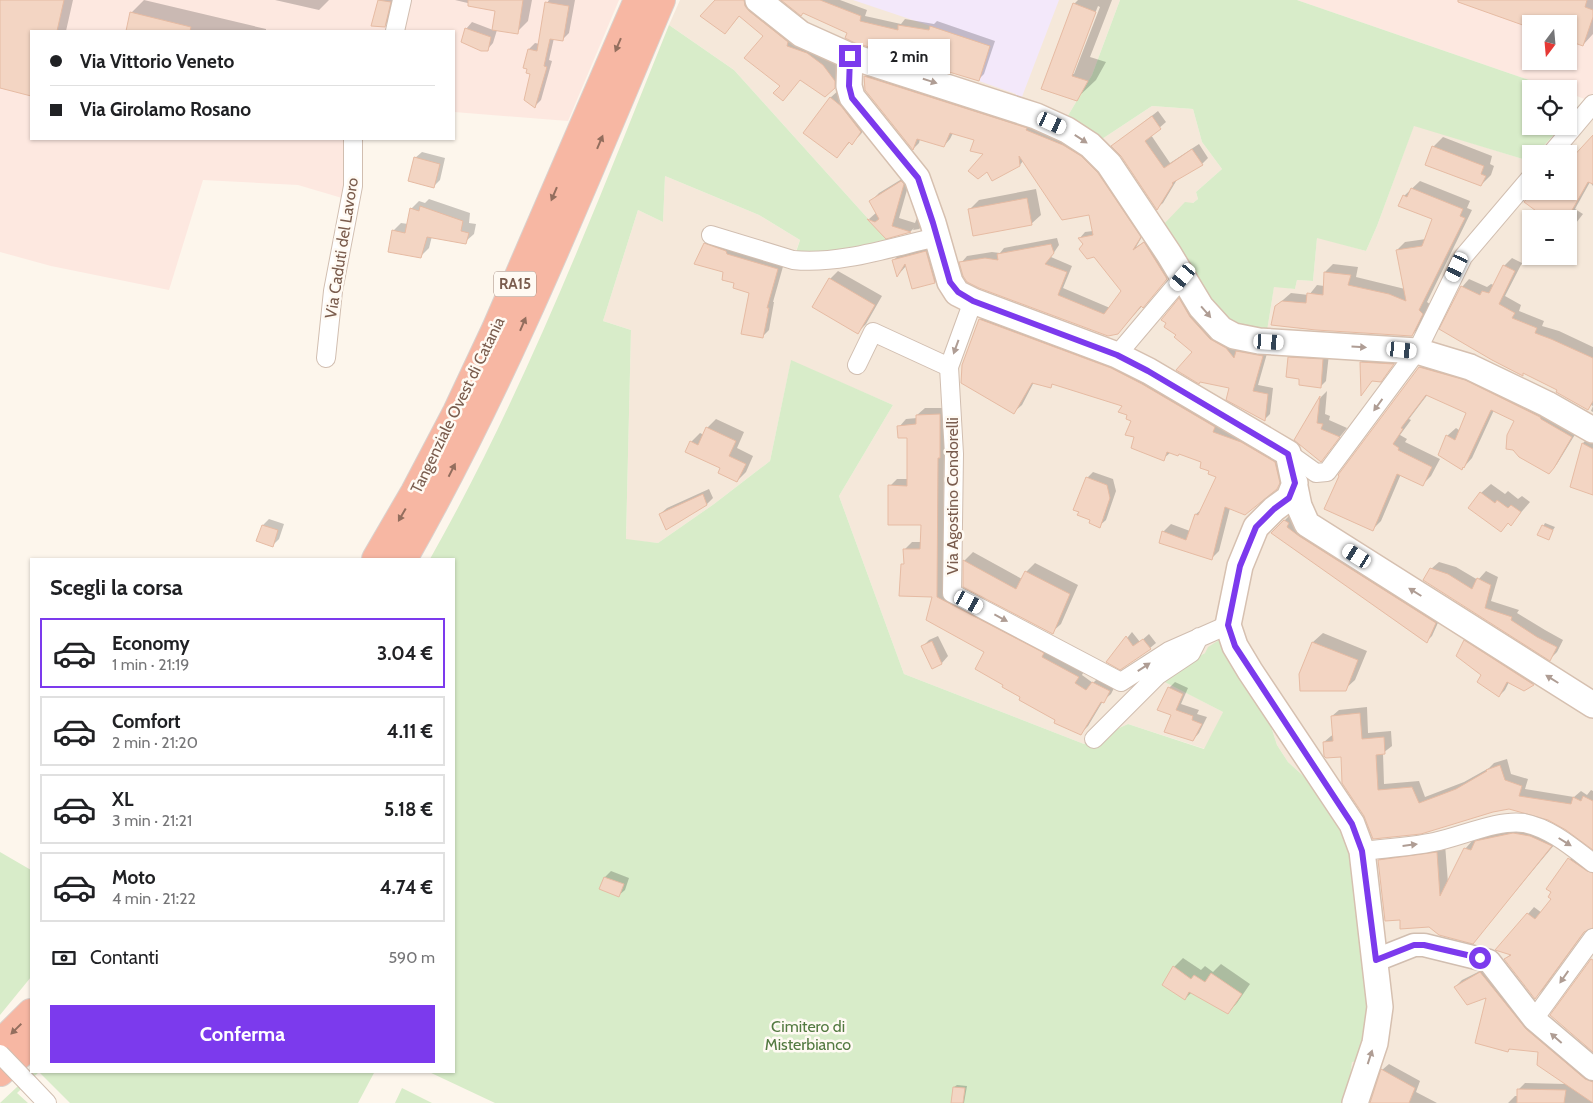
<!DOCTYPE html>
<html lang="it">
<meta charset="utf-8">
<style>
body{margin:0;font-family:Cabin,sans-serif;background:#f2f2f2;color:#202124;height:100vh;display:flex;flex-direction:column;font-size:19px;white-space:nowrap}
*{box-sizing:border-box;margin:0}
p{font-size:16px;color:#757577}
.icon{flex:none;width:28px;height:28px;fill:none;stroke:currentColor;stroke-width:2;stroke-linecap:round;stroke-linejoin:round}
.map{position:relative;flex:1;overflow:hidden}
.sheet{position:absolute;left:30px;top:558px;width:425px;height:515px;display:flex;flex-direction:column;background:#fff;border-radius:0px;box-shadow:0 1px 4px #0004}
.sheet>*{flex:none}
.guide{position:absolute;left:30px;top:30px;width:425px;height:110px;border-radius:0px;box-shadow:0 1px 4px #0004;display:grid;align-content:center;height:110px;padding:0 20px;background:#fff}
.needle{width:32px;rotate:196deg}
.buttons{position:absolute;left:1522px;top:15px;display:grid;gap:10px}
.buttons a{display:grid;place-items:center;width:55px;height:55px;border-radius:0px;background:#fff;box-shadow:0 1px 4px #0004;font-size:25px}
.end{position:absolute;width:22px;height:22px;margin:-11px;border:6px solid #7c3aed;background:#fff;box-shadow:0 0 0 2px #fff}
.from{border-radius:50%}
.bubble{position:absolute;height:35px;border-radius:0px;background:#fff;box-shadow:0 1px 4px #0004;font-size:16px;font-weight:700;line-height:35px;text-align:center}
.car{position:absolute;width:15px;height:30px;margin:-15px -8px;border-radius:6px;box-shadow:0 0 4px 1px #0007;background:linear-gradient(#fff 24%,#345 0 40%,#fff 0 76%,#345 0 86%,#fff 0)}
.guide b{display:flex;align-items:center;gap:18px;height:48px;font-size:19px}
.guide b+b{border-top:1px solid #e0e0e0}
.guide i{width:12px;height:12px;background:#202124}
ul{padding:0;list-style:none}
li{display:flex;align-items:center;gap:15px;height:70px;margin:0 10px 8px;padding:0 10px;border:2px solid #e0e0e0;border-radius:0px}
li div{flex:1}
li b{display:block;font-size:19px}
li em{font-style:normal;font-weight:700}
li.on{border-color:#7c3aed}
li>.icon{width:45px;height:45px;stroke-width:1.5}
h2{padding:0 20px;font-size:22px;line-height:60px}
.pay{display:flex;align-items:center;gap:12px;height:55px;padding:0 20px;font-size:19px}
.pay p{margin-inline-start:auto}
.primary-button{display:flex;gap:10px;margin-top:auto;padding:10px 20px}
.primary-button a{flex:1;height:58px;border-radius:0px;background:#7c3aed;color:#fff;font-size:20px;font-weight:700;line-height:58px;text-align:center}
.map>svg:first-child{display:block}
</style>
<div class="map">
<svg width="1593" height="1103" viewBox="0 0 1593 1103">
<rect width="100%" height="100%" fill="#fdf6ec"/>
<path fill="#f5e8da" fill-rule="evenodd" d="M680 0H1120L1092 75 1066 119 1099 141 1152 106 1193 109 1202 142 1222 169 1196 192 1198 199 1193 203 1267 331 1274 286 1295 289 1297 280 1313 281 1317 237 1366 251 1377 226 1414 125 1529 161 1531 159V191H1569V154H1536L1562 126H1569L1593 93V1103H1346L1352 1062 1310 782 1288 762 1277 745 1266 711 1205 653 1160 679 1223 712 1205 749 1128 724 1084 744 904 674 839 496 893 405 791 361 770 461 714 504 658 543 626 540 631 330 603 321 638 210 663 222 665 176 759 215 800 240 795 254 889 242 734 70 669 25ZM1531 219H1569V256H1531Z"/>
<path fill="#fde8e0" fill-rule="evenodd" d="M0 0H619L568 121 454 112V31H31V139H350L342 198 298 185 203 180 169 290 51 266 0 252Z
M1297 0H1593V93L1587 100 1569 93V89H1555ZM1531 24H1569V61H1531Z"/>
<path fill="#f3e8fa" d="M853 0H1059L1020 102 1014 100 1016 94 979 81 990 46Z"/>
<path fill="#d8ecc9" d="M1120 0H1297L1555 89H1531V126H1562L1536 154H1531V159L1529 161 1414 126 1377 226 1366 251 1317 238 1313 281 1297 280 1295 289 1274 287 1267 331C1246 328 1233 325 1216 311L1163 225 1185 202 1193 203 1198 199 1196 192 1222 169 1202 142 1193 109 1152 106 1099 141 1066 119 1092 75Z
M669 25 734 70 889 242 839 253 795 255 800 240 759 215 665 176 663 222 638 210 603 321 631 330 626 539 658 543 714 504 770 461 791 360 893 405 839 496 904 674 1084 744 1128 724 1204 749 1223 712 1159 679 1205 653 1208 647 1224 637 1266 711 1277 745 1288 762 1310 782 1346 832 1354 871 1370 1009 1359 1061 1352 1062 1351 1071 1355 1077 1346 1103H495L427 1071H454V559H430C526 389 596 206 669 25Z
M0 852 31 870V977L0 1015Z
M34 1071H375L358 1103H70L39 1072 17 1093 28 1103H0Z
M402 1088 432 1103H395Z"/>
<path fill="#0003" fill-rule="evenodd" d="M0 0H73L66 31H31V95L0 87Z
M144 0 266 29V31H127L131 13Z
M275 0H329L319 10Z
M379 0H398L394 16 384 26 373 25Z
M455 0H532L528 21 517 32 497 30 493 43 487 50 466 29 472 22 493 30 497 10Z
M549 0H575L569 33 563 39 554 38 549 60 552 61 541 100 535 106 529 49 535 43 540 44 547 3Z
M717 0H754L831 58 842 73V79L834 87 800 79 781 86 765 35 740 15 732 25Z
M783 0H840L867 10 865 16 901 24 905 19 934 24 937 21 995 41 984 74 978 80 898 50 875 44 873 47 849 32Z
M1078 0H1112L1090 57 1106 62 1096 80 1076 99 1042 88 1074 4ZM1098 6 1100 7 1074 74H1071Z
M1457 0H1593V34L1583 45 1569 40V24H1531V26Z
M871 70 1032 122 1087 150 1146 230 1136 247 1151 237 1173 272 1124 326 961 263 967 256 992 252 1000 253 1004 248 1057 238 1059 245 1051 257 1072 266 1063 288 1110 308 1123 291 1079 239 1085 232 1093 231 1090 213 1023 161 1020 165 985 153 975 139 953 133 950 139 944 146 920 139 919 143 913 149 866 90 865 76Z
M840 89 870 121 861 134 852 143 850 142 837 156 830 98Z
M1158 111 1166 122 1151 135 1170 163 1199 144 1208 158 1202 164 1178 178 1163 203 1157 208 1122 155 1113 146Z
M1443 137 1492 156 1490 164 1494 166 1491 175 1481 185 1433 147Z
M1593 137V186L1590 182 1575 209 1583 214 1569 232V219H1550L1569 191V162Z
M422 152 445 158 440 180 434 186 415 158Z
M910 174 911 176 899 218 915 223 917 218 922 213 926 223 919 229 913 230 914 228 911 231 886 237 869 219 877 212 871 201 879 193Z
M1420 181 1470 201 1467 208 1472 210 1427 302 1431 305 1420 327 1412 335 1276 306 1291 293 1309 295 1317 285 1324 286 1325 272 1333 264 1358 267 1356 277 1405 289 1397 250 1405 242 1426 239 1434 219 1404 196Z
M1036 189 1041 215 1031 224 969 210 979 200Z
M429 199 470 213 469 223 476 224 474 234 465 242 432 236 429 248 421 256 393 231 401 223 408 224 411 209 419 201 425 203Z
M712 238 784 263 773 302H774L769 330 762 337 751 292 725 271 705 244Z
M936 242 944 273 935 282 913 288 907 265 898 275 894 260 903 250Z
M1512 258 1522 263 1505 296 1521 305 1519 311 1544 321 1542 326 1559 331 1593 347V412L1591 411 1593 406 1591 405 1587 409 1559 389 1524 372 1522 374 1462 287 1469 279 1487 287 1491 284 1494 285 1504 266Z
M838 271 882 296 866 324 858 332 830 279Z
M1186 293 1239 350 1244 346 1268 350 1258 385 1273 388 1270 414 1264 420 1163 319Z
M987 312 1119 361 1282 455 1284 480 1276 488 1230 508 1219 551 1212 558 1163 532 1171 524 1190 531 1196 514 1202 509 1218 476 1203 461 1180 453 1171 452 1163 459 1133 421 1123 405 1053 383 1050 386 1034 382 1022 405 1014 412 963 365 980 319Z
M1296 352 1329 354 1326 381 1320 387 1301 378 1289 358Z
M1367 356 1399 358 1380 381 1373 380 1362 393 1361 362Z
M1428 359 1579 428 1557 464 1549 473 1516 420 1494 410 1472 458 1464 467 1447 436 1456 428 1459 430 1468 412 1428 394 1409 419 1411 420 1400 435 1407 439 1405 442 1440 459 1431 476 1423 484 1401 474 1381 521 1373 529 1325 508 1420 367Z
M1327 391 1325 414 1330 416 1329 420 1347 428 1321 460 1295 439 1321 397Z
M925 408H947V450L944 452 943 590 1085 669 1082 675 1093 683 1100 676 1116 684 1111 694 1103 701 1088 726 1081 733 1057 720 1005 685 986 652 903 565 905 563V549L912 542H922V524L890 486 897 479H908V437L899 427 906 419 917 418V415Z
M716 419 744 432 737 448 753 456 746 472 737 481 691 442 700 433 704 435 707 428Z
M1590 436 1593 437V493L1571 486 1583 443Z
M1093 472 1113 479 1116 491 1106 520 1099 526 1087 478Z
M1491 484 1505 494 1508 491 1518 499 1522 496 1530 502 1511 524 1481 493Z
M709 489 713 498 707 504 660 514 667 508Z
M1291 514 1441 616 1432 636 1426 642 1273 532Z
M269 519 284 524 279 539 273 545 263 525Z
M1545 523 1555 527 1548 538 1539 534Z
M973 552 1022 579 1026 572 1035 563 1078 585 1061 624 1052 632 964 586V561Z
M1439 562 1456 567 1478 580 1486 571 1498 577 1491 601 1519 610 1517 613 1545 630 1563 640 1557 652 1550 659 1431 569Z
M1132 632 1140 642 1149 634 1156 643 1150 648 1108 662Z
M1323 633 1367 651 1355 680 1345 689 1300 675 1313 642Z
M1470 635 1539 679 1524 690 1509 682 1505 690 1499 696 1482 674 1465 641Z
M938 636 948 656 942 663 932 667 923 646 929 640Z
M1175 682 1188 688 1181 704 1199 710 1197 714 1207 717 1199 733 1193 740 1172 714 1169 688Z
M1367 707 1368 733 1391 731 1392 746 1383 753 1384 784 1419 781 1425 797 1464 782 1489 768 1494 763 1507 759 1511 774 1528 779 1525 789 1574 797 1581 791 1587 795 1591 790 1593 791V848L1567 829 1547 818 1509 807 1421 832 1343 756 1324 742 1331 736 1333 735 1332 716 1339 710Z
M1523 825 1560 838 1473 942 1429 926 1401 918 1379 860 1387 852 1445 844 1448 883 1465 849 1473 840 1477 841 1485 833Z
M1576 852 1593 865V926L1588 927 1542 991 1535 997 1505 959 1511 954 1528 914 1534 907 1542 913 1553 898 1551 882Z
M611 871 629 878 625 890 618 896 605 877Z
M1183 958 1201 970 1205 966 1213 972 1221 964 1250 984 1237 1003 1228 1013 1192 992 1185 999 1174 967Z
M1488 967 1593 1073V1103H1508L1515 1096H1518V1090L1525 1083 1566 1084 1539 1051 1511 1048 1508 1051 1487 996 1455 987 1462 980Z
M1389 1064 1420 1081 1416 1092 1437 1103H1371L1382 1070Z
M957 1085 967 1086 964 1103H952L954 1087Z"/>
<path fill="#f3d5c3" stroke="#e6bba3" d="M0 0H64L57 31H31V96L0 88Z
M378 0 391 2 385 27 371 26Z
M468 0H523L518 34 492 30 495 11 468 6Z
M715 0H744L745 6 749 11 788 42 787 46 807 53 823 65 835 81V88L825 97 800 80 783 101 773 93 780 86 744 58 763 36 739 16 725 34 700 16Z
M781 0H820L861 16 860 21 898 30V25L929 30 930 26 990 46 979 81 896 56V51L874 45 873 48 855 43 845 38 847 33 803 13 801 16Z
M1458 0H1587L1585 7 1593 10V17L1583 46 1569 41V24H1531V28L1458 2Z
M545 2 569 6 563 41 550 39 544 66 547 67 535 108 524 100 530 74 526 73 527 69 523 68 528 49 537 51Z
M1073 3 1096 12 1072 76 1088 81 1077 101 1041 89Z
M130 12 191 27 190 31H126Z
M465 28 491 37 488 51H481L461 42Z
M864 76 1027 128 1026 130 1063 145 1081 156 1098 173 1141 237 1133 250 1144 242 1167 279 1143 308 1141 306 1118 334 1108 336 979 288 967 282 963 276 959 262 985 258 998 260 997 254 1051 244 1054 253 1045 264 1067 272 1058 295 1104 314 1121 291 1094 257 1087 259 1079 249 1083 244 1078 238 1093 235 1089 215 1062 220 1019 156 1020 166 992 181 987 172 978 179 968 171 983 154 970 151 974 140 950 133 944 147 917 139 913 150 865 90Z
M830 97 841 106 861 132 852 145 849 142 837 158 803 133Z
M1152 116 1161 129 1145 141 1164 168 1192 149 1203 165 1172 183 1173 184 1157 210 1121 156 1111 146Z
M1593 135V184L1588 182 1567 219H1547L1524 202 1533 191H1569V161Z
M1432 146 1484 166 1481 174 1486 176 1481 186 1425 165Z
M414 157 440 164 434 188 408 181Z
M901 181 904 184 892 226 911 232 886 239 867 219 875 222 879 219 869 201Z
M1411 188 1463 209 1460 216 1465 218 1419 310 1423 314 1412 336 1316 330 1271 325 1275 306 1282 301 1306 303 1307 293 1323 295 1324 272 1351 275 1348 285 1389 294 1406 301 1396 250 1422 246 1432 219 1398 206 1403 195 1407 197Z
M1027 198 1032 225 973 236 968 209Z
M420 206 463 221 461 231 469 233 466 244 427 237 421 258 388 252 392 230 405 233 410 208 419 211Z
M704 243 726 251 727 254 778 269 767 308H769L763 338 741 334 749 293 733 288 734 283 722 280 723 272 694 264Z
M926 251 935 283 912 289 905 264 897 277 892 260Z
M1503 265 1515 271 1499 304 1515 313 1512 318 1537 328 1535 333 1551 339 1593 358V401L1588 410 1556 392 1557 390 1523 373V376L1492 360 1439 329 1461 286 1480 295 1482 291 1489 293Z
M829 278 875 305 858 334 812 307Z
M1179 298 1190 317 1210 339 1226 348 1234 358 1236 351 1263 356 1253 391 1268 394 1265 421 1226 400 1229 388 1200 382 1199 384 1176 370 1192 352 1174 337 1176 335 1164 327 1166 323 1161 320Z
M979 319 1111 368 1142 384 1215 427 1213 432 1241 442 1275 462 1280 483 1277 489 1245 515 1225 507 1212 560 1159 543 1162 531 1186 540 1195 514 1198 515 1216 477 1208 474 1209 471 1200 468 1201 462 1179 454 1178 456 1167 452 1164 461 1131 448 1134 437 1125 435 1131 421 1126 419 1127 415 1118 412 1122 406 1052 384 1051 388 1032 383 1014 414 961 383 962 365Z
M1288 357 1323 359 1321 388 1299 385V379L1286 377Z
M1360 362 1394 364 1381 382 1372 381 1361 396Z
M1419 367 1465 380 1540 417 1541 419 1572 437 1554 468 1549 474 1519 457 1513 450 1506 449 1507 435 1514 421 1491 410 1464 468 1463 467 1462 470 1438 455 1446 435 1455 440 1466 413 1426 395 1401 428 1403 429 1393 444 1399 448 1398 450 1432 467 1423 486 1397 474 1373 531 1324 509 1339 476 1338 475Z
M1320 396 1317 423 1323 424 1321 429 1340 437 1321 462 1294 440Z
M940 414V458H938L937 597 1044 653 1042 657 1079 677 1075 683 1086 690 1092 682 1110 691 1104 703 1101 702 1081 735 1054 723 1055 720 1019 700 1020 697 1002 687 1003 685 975 669 984 652 926 620 932 597 899 596 901 564H904L903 549H920L921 525H888V485L907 486V438H898L897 426 916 424V415Z
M706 427 736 441 729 456 746 464 737 482 718 473 720 468 685 452 690 441 698 445Z
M1582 443 1593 449V495L1570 487Z
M1086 477 1107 485 1110 498 1100 528 1089 523 1090 520 1077 515 1079 512 1073 510Z
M1480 492 1495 503 1497 500 1508 508 1511 505 1521 512 1511 526 1508 523 1501 532 1468 508Z
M703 494 707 505 666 530 659 514Z
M1284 520 1289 523 1287 527 1299 536 1436 623 1427 643 1271 533Z
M262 525 278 530 273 547 256 541Z
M1542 525 1553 530 1549 540 1537 535Z
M963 560 1016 589 1025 571 1070 594 1053 634 963 587Z
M1430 568 1448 574 1472 589 1477 578 1491 585 1485 608 1512 617 1511 620 1537 637 1557 647 1550 661 1423 580Z
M1126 636 1133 646 1143 639 1151 649 1120 670 1106 662Z
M1464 640 1534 685 1524 691 1507 682 1499 697 1477 682 1481 675 1456 656Z
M932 641 942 664 932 669 921 646Z
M1312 642 1358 660 1346 691H1300L1299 674Z
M1168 687 1183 694 1176 710 1193 716 1192 720 1202 724 1193 741 1164 732 1171 715 1157 710Z
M1360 713 1362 739 1384 737 1385 754 1376 755 1378 790 1412 787 1419 803 1456 789 1487 771 1486 770 1500 765 1505 780 1522 786 1519 796 1571 804 1573 797 1581 801 1583 796 1593 801V850L1566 830 1548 820 1509 809 1493 812 1421 834 1373 839 1364 816 1342 783 1341 757 1326 758 1324 756 1323 742 1333 741 1331 716Z
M1513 833 1530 836 1552 846 1473 944 1439 935 1429 927 1400 929V920L1385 921 1378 860 1437 852 1440 896 1464 848 1471 850 1475 841Z
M1568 858 1587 871 1593 873V928L1584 932 1535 999 1504 959 1511 955 1495 950 1527 913 1535 919 1551 899 1548 897 1551 892 1546 889Z
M604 877 624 884 619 897 599 889Z
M1591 959 1593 960V1052L1550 1015Z
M1173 966 1191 979 1194 975 1205 982 1211 973 1242 994 1228 1014 1189 992 1185 1000 1162 985Z
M1480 972 1526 1029 1585 1079 1593 1082V1103L1537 1065 1538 1052 1509 1049 1508 1052 1475 1043 1486 998 1467 1005 1454 987Z
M1381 1069 1415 1088 1409 1103H1370Z
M953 1087 965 1088 963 1103H951Z
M1517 1089 1566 1090 1564 1103H1517Z"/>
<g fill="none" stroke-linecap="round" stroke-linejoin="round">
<defs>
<path id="minor" d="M395 31 402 0
M1551 154 1593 104
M711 235 793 260C839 265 892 247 937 237
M973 301 949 367 954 454 952 593 1121 682 1169 651 1228 625
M1117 355 1183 277
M326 358 333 291 353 186V139
M857 365 873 332 949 367
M1288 453 1316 473 1327 472 1417 351 1463 257 1531 177
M1094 739 1158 675 1191 653 1199 637
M1362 851C1386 848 1410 847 1434 842 1460 837 1498 819 1524 823 1550 828 1572 847 1593 863
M1534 1019 1593 938
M27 1082 47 1103"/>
<path id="tertiary" d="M1376 960 1414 945H1424L1489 961 1534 1019 1593 1069"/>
<path id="secondary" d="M758 0 801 34 850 56 1036 116 1067 130 1090 145 1109 164 1169 254 1201 307 1221 329 1234 336 1259 341 1417 351 1470 367 1547 404 1593 430
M850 56 849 86 852 97 917 178 933 223 950 282 957 293 973 301 1117 355 1149 371 1288 453 1299 506 1307 524 1593 705
M1295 483 1289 498 1274 509 1256 527 1240 566 1228 625 1235 646 1250 671 1352 824 1362 851 1380 1007 1375 1043 1355 1103"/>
<path id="motorway" d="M376 559 415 492 457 412 496 329 638 0
M403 559C505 380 581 189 661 0
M0 1044 31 1013
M0 1072 31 1044"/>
</defs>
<use href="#minor" stroke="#d1beb0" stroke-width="20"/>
<use href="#tertiary" stroke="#d1beb0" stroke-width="25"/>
<use href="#secondary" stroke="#d6c0b0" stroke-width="28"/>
<use href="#motorway" stroke="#dad1cd" stroke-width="30"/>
<use href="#minor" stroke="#fff" stroke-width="18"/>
<use href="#tertiary" stroke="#fff" stroke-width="22"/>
<use href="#secondary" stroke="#fff" stroke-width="25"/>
<use href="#motorway" stroke="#f7b7a3" stroke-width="28"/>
<defs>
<path id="minor-bridge" d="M0 1054 27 1082"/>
</defs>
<use href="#minor-bridge" stroke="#d1beb0" stroke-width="20" stroke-linecap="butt"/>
<use href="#minor-bridge" stroke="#fff" stroke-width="18"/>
</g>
<defs><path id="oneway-solid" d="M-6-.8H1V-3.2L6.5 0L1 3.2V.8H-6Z" transform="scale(1.25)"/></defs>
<g fill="#936e5e">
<use href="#oneway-solid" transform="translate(618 45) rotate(113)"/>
<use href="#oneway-solid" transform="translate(600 142) rotate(-67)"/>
<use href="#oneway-solid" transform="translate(554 194) rotate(113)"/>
<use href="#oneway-solid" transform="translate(523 324) rotate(-67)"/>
<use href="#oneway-solid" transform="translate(452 470) rotate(-63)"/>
<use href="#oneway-solid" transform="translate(402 515) rotate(120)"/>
<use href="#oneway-solid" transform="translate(16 1029) rotate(135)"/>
</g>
<g fill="#af9d94">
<use href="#oneway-solid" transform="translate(930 81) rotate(17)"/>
<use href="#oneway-solid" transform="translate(1081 139) rotate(33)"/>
<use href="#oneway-solid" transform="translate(1206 312) rotate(49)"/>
<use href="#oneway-solid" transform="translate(956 347) rotate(110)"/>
<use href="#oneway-solid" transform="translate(1359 347) rotate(3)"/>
<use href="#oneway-solid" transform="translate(1378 405) rotate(126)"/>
<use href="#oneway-solid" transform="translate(1415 592) rotate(-148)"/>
<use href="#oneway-solid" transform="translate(1001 618) rotate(28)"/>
<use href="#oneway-solid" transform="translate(1144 667) rotate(-33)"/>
<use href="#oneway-solid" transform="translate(1552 679) rotate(-148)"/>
<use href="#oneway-solid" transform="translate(1565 842) rotate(32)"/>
<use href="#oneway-solid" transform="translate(1410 845) rotate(-7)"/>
<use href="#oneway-solid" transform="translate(1564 977) rotate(125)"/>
<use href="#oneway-solid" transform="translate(1556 1038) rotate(-139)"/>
<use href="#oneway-solid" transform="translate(1370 1057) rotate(-72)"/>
</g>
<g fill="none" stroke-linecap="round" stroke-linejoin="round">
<path stroke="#7c3aed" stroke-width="6" d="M850 56 849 86 852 98 918 178 933 223 950 282 958 292 973 301 1117 355 1148 371 1288 454 1295 483 1289 498 1274 509 1256 527 1240 566 1228 625 1235 646 1352 824 1362 851 1376 960 1414 945H1424L1480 958"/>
</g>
<g text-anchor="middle" stroke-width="5" stroke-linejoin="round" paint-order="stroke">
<rect fill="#fffaf3" stroke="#a28b7f" stroke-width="1" x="494" y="271.5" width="42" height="25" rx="4"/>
<g font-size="15" font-weight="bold" fill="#7a5c4d">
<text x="515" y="289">RA15</text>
</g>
<g font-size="16" fill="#7a5c4d" stroke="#fffaf3">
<text transform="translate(341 248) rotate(-81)" y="6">Via Caduti del Lavoro</text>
<text transform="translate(457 405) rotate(-64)" y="6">Tangenziale Ovest di Catania</text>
<text transform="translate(952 496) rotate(-90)" y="6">Via Agostino Condorelli</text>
</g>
<g font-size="16" fill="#537a41" stroke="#fffaf3">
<text x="808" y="1032">Cimitero di<tspan x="808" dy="18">Misterbianco</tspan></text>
</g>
</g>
</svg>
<div class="buttons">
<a><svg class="needle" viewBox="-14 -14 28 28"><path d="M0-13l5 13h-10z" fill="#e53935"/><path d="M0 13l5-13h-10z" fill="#757577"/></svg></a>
<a><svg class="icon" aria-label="locate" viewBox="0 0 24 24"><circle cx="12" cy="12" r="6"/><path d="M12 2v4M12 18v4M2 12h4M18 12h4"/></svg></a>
<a>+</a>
<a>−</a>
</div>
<i class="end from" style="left:1480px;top:958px"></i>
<i class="end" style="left:850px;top:56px"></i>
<div class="bubble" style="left:868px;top:39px;width:82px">2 min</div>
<i class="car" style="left:1052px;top:123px;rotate:115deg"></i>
<i class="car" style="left:1457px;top:267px;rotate:205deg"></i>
<i class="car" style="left:1183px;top:277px;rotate:220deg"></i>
<i class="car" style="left:1269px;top:342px;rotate:93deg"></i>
<i class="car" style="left:1402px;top:350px;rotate:96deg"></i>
<i class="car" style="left:1357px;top:556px;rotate:302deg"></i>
<i class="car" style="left:969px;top:602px;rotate:118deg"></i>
<div class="guide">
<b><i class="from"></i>Via Vittorio Veneto</b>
<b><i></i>Via Girolamo Rosano</b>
</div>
<section class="sheet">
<h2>Scegli la corsa</h2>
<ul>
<li class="on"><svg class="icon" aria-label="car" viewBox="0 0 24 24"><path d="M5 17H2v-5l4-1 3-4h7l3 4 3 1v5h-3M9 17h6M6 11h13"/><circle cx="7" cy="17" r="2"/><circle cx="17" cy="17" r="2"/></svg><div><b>Economy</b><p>1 min · 21:19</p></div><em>3.04 €</em></li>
<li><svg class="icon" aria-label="car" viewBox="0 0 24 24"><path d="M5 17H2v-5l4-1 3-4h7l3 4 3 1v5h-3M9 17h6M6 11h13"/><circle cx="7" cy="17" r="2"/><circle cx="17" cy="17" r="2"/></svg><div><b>Comfort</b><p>2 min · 21:20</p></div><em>4.11 €</em></li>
<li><svg class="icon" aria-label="car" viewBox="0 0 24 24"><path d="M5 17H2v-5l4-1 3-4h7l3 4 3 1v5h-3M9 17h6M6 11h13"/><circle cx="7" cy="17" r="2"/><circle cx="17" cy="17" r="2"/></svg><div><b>XL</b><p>3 min · 21:21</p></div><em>5.18 €</em></li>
<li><svg class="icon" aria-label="car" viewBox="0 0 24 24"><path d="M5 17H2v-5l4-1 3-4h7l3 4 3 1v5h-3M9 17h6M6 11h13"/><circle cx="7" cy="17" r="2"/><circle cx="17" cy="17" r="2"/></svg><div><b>Moto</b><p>4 min · 21:22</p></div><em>4.74 €</em></li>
</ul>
<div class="pay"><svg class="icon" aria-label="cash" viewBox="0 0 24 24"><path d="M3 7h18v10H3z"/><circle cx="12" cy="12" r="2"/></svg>Contanti<p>590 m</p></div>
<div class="primary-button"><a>Conferma</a></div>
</section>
</div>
